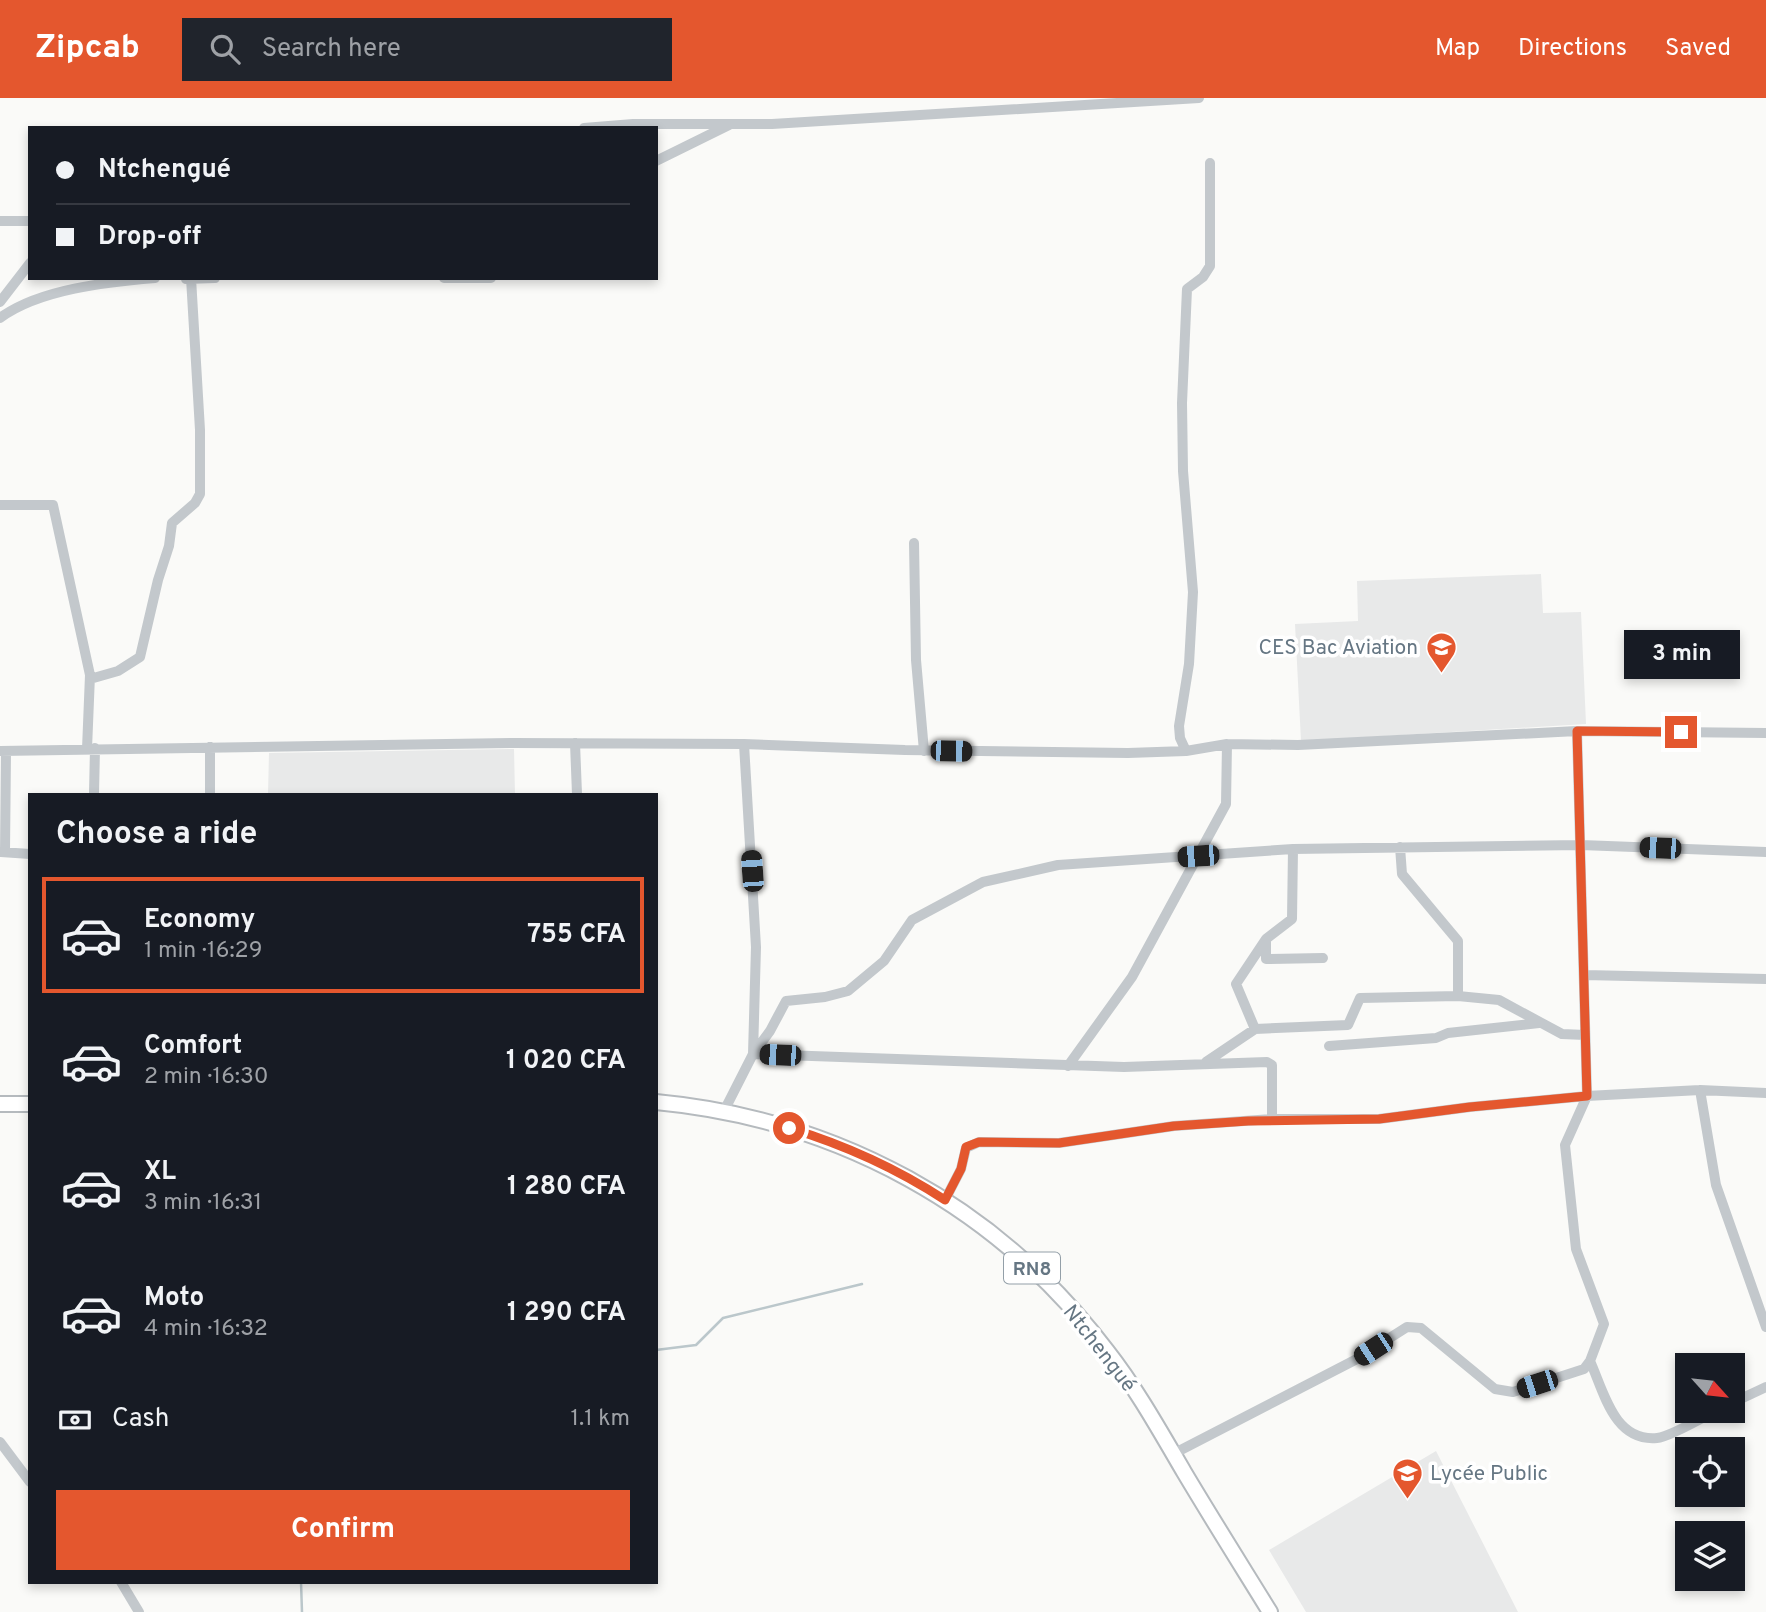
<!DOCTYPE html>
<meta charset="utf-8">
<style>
body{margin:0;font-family:Overpass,sans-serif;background:#20242c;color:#f1f3f6;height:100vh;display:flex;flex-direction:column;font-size:26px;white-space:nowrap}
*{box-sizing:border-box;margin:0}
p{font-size:23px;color:#9ea1a6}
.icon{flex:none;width:38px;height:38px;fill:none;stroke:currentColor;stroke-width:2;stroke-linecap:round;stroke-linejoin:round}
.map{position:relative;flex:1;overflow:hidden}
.sheet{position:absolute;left:28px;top:695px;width:630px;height:791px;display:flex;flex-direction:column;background:#171b24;border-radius:0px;box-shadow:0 4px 10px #0003}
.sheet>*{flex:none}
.hud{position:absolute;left:28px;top:28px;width:630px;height:154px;border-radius:0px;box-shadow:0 4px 10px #0003;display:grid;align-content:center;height:154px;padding:0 28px;background:#171b24}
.needle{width:46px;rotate:117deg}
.buttons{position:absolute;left:1675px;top:1255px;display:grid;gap:14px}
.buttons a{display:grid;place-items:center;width:70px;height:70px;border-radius:0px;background:#171b24;box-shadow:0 4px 10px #0003;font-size:35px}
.end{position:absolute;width:32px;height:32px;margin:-16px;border:9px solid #e4572e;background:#fff;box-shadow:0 0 0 4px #fff}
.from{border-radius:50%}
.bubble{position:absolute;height:49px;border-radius:0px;background:#171b24;box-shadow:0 4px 10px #0003;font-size:23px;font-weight:700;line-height:49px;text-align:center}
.car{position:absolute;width:21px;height:42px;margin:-21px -10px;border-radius:9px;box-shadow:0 0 5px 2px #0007;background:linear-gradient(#222 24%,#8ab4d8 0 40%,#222 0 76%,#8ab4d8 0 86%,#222 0)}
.hud b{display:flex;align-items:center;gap:24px;height:66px;font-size:26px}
.hud b+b{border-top:2px solid #363941}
.hud i{width:18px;height:18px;background:#f1f3f6}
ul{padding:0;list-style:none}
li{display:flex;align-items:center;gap:21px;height:116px;margin:0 14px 10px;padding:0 14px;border:4px solid transparent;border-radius:0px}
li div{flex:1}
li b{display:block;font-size:26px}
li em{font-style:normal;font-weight:700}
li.active{border-color:#e4572e}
li>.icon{width:63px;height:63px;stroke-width:1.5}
h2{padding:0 28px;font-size:32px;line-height:84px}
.pay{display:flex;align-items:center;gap:18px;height:77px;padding:0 28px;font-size:26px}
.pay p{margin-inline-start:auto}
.cta{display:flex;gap:14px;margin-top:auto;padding:14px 28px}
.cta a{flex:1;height:80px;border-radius:0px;background:#e4572e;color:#fff;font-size:28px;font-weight:700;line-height:80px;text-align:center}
header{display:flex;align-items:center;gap:42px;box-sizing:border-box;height:98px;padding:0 35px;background:#e4572e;color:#fff}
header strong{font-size:33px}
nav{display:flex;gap:38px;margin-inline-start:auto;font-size:24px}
.search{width:490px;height:63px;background:#20242c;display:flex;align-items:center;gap:18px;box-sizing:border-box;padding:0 24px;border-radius:0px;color:#9ea1a6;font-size:26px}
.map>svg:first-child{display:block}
</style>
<header>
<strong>Zipcab</strong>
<div class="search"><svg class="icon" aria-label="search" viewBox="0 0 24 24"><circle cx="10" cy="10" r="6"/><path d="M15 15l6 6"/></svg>Search here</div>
<nav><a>Map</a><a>Directions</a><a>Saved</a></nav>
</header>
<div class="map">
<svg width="1766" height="1514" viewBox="0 0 1766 1514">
<rect width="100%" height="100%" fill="#fafaf8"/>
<path fill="#e8e9e9" d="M1541 476 1543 515 1581 514 1586 626 1301 643 1295 526 1358 523 1357 483Z
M514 651 515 696H268L269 655Z
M1436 1353 1518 1514H1306L1269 1452Z"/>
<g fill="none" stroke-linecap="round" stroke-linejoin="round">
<path stroke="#bbc7cb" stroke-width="2.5" d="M656 1252 696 1247 723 1220 862 1186
M301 1484 302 1514"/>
<defs>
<path id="major" d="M656 1004C837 1021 997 1108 1107 1253 1136 1290 1160 1333 1184 1374 1212 1421 1241 1467 1270 1514
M0 1006H30"/>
</defs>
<use href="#major" stroke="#b5babe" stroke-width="18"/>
<path stroke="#c3c8cc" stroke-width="10" d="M584 30 633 26H772L1199 0
M656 63 729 27
M0 123H30
M444 180H491
M186 181 215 180
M0 204 30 165
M0 220C39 191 108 184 155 180
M0 407H53L90 577 87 651
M914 445 916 562 924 653
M90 581 118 573 140 559 158 482 169 448 172 425 195 405 200 396V332L191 180
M575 645 577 696
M210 649V696
M0 653 513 645 744 646 905 652 1128 655 1186 653 1227 646 1298 647 1577 633 1766 635
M1186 653 1180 640 1179 628 1189 566 1193 494 1183 373 1182 305 1187 191 1203 179 1210 168V65
M94 696 95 650
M1400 749 1402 776 1458 843V898
M1293 751 1292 821 1266 841V861L1323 860
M1 754 30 756
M5 754 6 653
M1584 877 1766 881
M1255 931 1236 886 1266 841
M1329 948 1436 940 1448 935 1539 925
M753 956 770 933 786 903 825 899 848 893 884 863 912 822 983 784 1058 767 1293 751 1581 747 1766 754
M753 956 1124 969 1267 964 1272 967V1021
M1206 964 1255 931 1348 927 1360 900 1458 898 1499 902 1562 936 1585 937
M1068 968 1132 879 1226 706 1227 646
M1700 992 1716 1087 1766 1229
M724 1013 753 956 756 849 744 646
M945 1102 961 1071 966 1050 979 1044 1059 1045 1174 1028 1272 1021H1379L1470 1009 1587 998 1700 992 1766 995
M1590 1263C1604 1294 1614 1344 1657 1340 1669 1339 1704 1319 1717 1312
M1732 1305 1766 1289
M0 1344 30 1384
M1173 1356 1355 1262 1407 1229 1421 1230 1495 1291 1513 1294 1584 1271 1590 1263 1604 1226 1576 1151 1565 1047 1587 998 1577 633
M121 1484 139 1514"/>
<use href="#major" stroke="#fff" stroke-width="14"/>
</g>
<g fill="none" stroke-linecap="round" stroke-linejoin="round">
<path stroke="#e4572e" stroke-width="9" d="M789 1030C845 1047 896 1070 945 1102L961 1071 966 1049 979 1044 1059 1045 1174 1028 1248 1023 1379 1021 1470 1009 1587 998 1577 633 1681 634"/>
</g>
<defs>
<symbol id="school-pin" viewBox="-11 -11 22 30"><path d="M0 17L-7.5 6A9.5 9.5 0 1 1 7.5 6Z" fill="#e4572e" stroke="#fff"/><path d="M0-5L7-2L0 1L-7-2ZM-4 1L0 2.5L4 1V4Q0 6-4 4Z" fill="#fff"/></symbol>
</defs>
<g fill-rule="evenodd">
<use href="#school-pin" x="1424" y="532" width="35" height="47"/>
<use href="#school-pin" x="1390" y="1358" width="35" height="47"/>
</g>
<g text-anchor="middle" stroke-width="7" stroke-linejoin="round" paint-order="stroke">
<rect fill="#fff" stroke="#939fa8" stroke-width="2" x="1004" y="1154.5" width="56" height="31" rx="5"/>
<g font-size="19" font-weight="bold" fill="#657683">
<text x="1032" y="1177">RN8</text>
</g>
<g font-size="21" fill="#657683" stroke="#fff" text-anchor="end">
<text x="1418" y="556">CES Bac Aviation</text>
<text x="1430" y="1382" text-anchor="start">Lycée Public</text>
</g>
<g font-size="21" fill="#657683" stroke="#fff">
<text transform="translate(1100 1250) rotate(52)" y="7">Ntchengué</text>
</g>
</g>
</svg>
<div class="buttons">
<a><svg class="needle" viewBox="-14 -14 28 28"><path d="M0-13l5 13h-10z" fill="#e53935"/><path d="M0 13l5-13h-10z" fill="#9ea1a6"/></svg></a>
<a><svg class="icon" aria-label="locate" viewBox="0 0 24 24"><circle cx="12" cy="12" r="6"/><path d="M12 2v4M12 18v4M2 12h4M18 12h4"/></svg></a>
<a><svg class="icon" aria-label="layers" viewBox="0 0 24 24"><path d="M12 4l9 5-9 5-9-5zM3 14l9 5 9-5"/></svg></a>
</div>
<i class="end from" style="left:789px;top:1030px"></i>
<i class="end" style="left:1681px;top:634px"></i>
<div class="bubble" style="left:1624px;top:532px;width:116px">3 min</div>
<i class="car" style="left:951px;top:653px;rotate:91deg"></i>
<i class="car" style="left:1660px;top:750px;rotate:272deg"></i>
<i class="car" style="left:1198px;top:758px;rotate:266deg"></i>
<i class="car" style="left:752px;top:773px;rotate:356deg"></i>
<i class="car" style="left:780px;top:957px;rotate:272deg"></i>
<i class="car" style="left:1373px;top:1251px;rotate:237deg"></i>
<i class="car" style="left:1537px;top:1286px;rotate:252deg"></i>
<div class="hud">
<b><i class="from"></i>Ntchengué</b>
<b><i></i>Drop-off</b>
</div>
<section class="sheet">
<h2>Choose a ride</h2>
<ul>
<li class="active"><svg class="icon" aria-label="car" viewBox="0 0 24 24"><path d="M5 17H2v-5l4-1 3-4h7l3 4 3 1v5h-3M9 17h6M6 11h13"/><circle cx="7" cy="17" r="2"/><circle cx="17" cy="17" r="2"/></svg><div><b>Economy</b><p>1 min · 16:29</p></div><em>755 CFA</em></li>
<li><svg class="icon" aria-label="car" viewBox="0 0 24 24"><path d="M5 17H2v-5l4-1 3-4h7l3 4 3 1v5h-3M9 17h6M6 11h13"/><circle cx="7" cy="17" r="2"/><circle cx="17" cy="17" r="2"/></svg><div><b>Comfort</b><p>2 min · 16:30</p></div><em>1 020 CFA</em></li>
<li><svg class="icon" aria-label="car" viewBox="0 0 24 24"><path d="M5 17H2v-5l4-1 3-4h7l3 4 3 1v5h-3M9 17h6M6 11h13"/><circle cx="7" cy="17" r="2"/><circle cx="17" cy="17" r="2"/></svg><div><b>XL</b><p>3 min · 16:31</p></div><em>1 280 CFA</em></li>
<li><svg class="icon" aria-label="car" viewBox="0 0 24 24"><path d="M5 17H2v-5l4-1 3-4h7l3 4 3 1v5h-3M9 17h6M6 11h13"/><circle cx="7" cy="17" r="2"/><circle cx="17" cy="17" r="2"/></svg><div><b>Moto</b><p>4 min · 16:32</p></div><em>1 290 CFA</em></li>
</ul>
<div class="pay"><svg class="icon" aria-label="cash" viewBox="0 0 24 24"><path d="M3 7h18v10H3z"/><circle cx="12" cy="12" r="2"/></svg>Cash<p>1.1 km</p></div>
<div class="cta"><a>Confirm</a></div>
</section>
</div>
